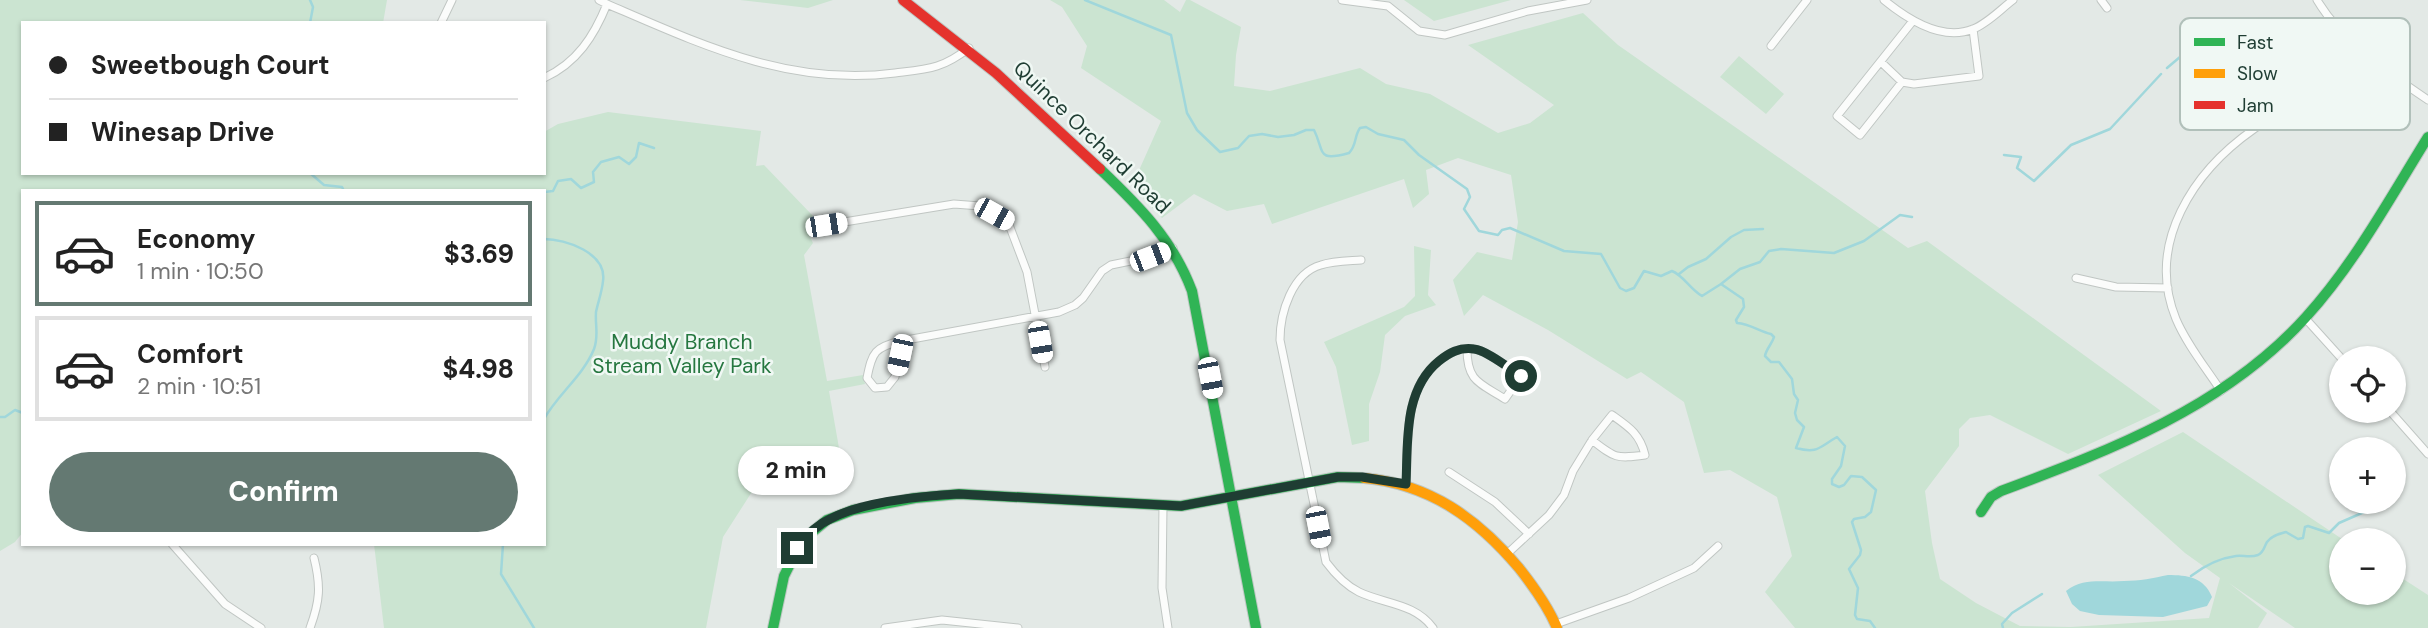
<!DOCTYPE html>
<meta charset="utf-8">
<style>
body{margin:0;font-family:"DM Sans",sans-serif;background:#f2f2f2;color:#222;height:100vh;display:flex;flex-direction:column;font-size:26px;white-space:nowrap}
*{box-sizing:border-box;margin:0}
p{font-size:23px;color:#767676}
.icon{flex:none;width:38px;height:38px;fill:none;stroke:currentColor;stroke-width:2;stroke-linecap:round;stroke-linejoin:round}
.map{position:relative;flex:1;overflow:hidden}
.sheet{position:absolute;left:21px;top:189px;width:525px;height:357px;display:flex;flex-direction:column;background:#fff;border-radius:0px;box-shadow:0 2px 5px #0004}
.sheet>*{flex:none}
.banner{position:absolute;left:21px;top:21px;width:525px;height:154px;border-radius:0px;box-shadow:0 2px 5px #0004;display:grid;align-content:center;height:154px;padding:0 28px;background:#fff}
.controls{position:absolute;left:2329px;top:346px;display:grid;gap:14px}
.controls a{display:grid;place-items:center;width:77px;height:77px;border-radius:50%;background:#fff;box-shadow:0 2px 5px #0004;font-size:35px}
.end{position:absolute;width:32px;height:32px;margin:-16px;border:9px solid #1f3d33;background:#fff;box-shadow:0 0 0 4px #fff}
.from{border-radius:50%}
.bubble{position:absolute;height:49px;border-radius:24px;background:#fff;box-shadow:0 2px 5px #0004;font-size:23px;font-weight:800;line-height:49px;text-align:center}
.car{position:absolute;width:21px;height:42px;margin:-21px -10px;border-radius:9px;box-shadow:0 0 5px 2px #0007;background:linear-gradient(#fff 24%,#345 0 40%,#fff 0 76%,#345 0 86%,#fff 0)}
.banner b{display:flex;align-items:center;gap:24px;height:66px;font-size:26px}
.banner b+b{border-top:2px solid #e0e0e0}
.banner i{width:18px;height:18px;background:#222}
ul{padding:12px 0 0;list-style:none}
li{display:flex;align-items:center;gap:21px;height:105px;margin:0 14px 10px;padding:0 14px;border:4px solid #e0e0e0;border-radius:0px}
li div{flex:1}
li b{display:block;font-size:26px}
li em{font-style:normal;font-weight:800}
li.on{border-color:#647972}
li>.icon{width:63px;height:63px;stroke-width:1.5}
.action{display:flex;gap:14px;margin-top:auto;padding:14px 28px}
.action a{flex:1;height:80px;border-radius:42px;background:#647972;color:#fff;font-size:28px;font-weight:800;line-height:80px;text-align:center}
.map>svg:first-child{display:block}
</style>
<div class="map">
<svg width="2428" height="628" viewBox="0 0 2428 628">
<rect width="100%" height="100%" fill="#e3e9e6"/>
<path fill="#cbe4d1" d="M0 0H387L383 23H23V173H544V132L558 124 608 112 761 131 756 166 764 165 813 216 806 229 813 243 804 255 827 381 863 375 865 384 829 391 839 448 773 459 723 537 706 628H384L374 544H544V191H23V532L15 542 0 551Z
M740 0H833L808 8Z
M1050 0H1164L1180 12 1186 0H1190L1241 27 1236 55 1234 86 1270 91 1360 68 1386 84 1430 94 1498 133 1530 123 1554 105 1468 45 1583 13 1618 45 1908 248 1927 241 2161 411 2068 454 1990 415 1970 418 1959 429V446L1925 491 1932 543 1940 579 1976 603 2020 626 2071 627 2209 618 2220 578 2185 553 2098 475 2183 432 2345 541H2342V593H2394V573L2428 595V628H2295L2229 583 2267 613 2258 628H1795L1765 592 1792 556 1777 497 1730 470 1704 473 1684 402 1641 372 1627 379 1548 330 1483 295 1464 316 1453 280 1477 252 1512 260 1518 222 1511 175 1458 158 1426 170 1429 194 1413 208 1404 179 1272 224 1264 204 1227 211 1194 194 1162 218 1132 186 1161 121 1081 68 1087 46 1062 7Z
M1404 0H1511L1434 21Z
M1739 56 1784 94 1766 114 1720 77Z
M1414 246 1431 250 1428 295 1436 305 1405 316 1385 335 1380 372 1369 404V441L1352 445 1336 367 1324 342 1404 307 1415 296Z"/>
<path fill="#a0d7db" d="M2168 575C2187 575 2204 577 2212 597L2207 606 2163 617 2099 615 2080 611 2072 604 2066 591C2084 577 2103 583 2124 581 2139 581 2154 578 2168 575Z"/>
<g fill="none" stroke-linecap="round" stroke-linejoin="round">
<path stroke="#a0d7db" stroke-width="2.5" d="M310 0 313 7 310 23
M1085 0 1171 35 1187 113 1197 130 1220 152 1238 148 1249 136 1262 134 1278 137 1294 135 1306 130H1314C1325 152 1316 162 1349 153 1357 145 1354 136 1360 128L1366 127 1378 134 1404 140 1419 155 1467 189 1470 197 1464 209 1479 231 1498 235 1502 230 1510 228 1564 251 1601 254 1620 288 1626 291 1634 288 1644 271 1661 276 1672 271C1684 276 1690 289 1702 296L1721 284 1743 299 1744 307 1736 320 1737 323C1750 324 1759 331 1771 334L1774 337C1772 344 1766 349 1765 356L1771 362H1779L1792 379 1794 394 1798 400 1795 413 1797 420 1804 427 1796 448C1818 454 1819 447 1837 437L1845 446 1841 466 1832 479V484L1839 487 1844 485 1851 476 1862 477 1876 490 1871 512 1865 517 1854 519 1852 522 1861 550 1860 555 1849 569 1858 588 1855 615 1857 619 1870 621 1875 628
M2167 68 2200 40
M2004 155 2021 157 2017 168 2034 181 2071 145 2110 129 2161 74
M310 173 324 185 342 187 344 191
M544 192 553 191 558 181 571 179 581 188 594 182 593 172 601 162 619 157 629 164 636 157 639 143 654 148
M544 239C566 239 607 253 603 281 602 292 598 302 596 312 595 326 599 336 594 349 583 376 558 394 544 419
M1679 274 1688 267 1706 259 1731 237 1744 230 1763 229
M1721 284 1740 269 1760 262 1769 251 1781 249 1834 253 1864 241 1900 215 1912 217
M0 417H5L15 410 23 413
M503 544 501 574 534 628
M2191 576C2204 566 2220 558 2236 556 2243 555 2250 558 2258 555 2264 552 2264 547 2267 542 2271 536 2279 534 2286 532L2298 539 2303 538 2305 527 2308 526 2329 533 2339 523 2371 509
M2003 628 2002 624 2012 613 2042 594"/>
<defs>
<path id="street" d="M1342 0 1388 6 1419 31 1445 35 1528 11 1587 0
M1884 0C1906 18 1942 42 1973 29 1987 24 2001 9 2013 0
M2101 0 2107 8
M2317 0C2342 42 2388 73 2428 100
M607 4C700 44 790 87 895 73 928 69 942 69 969 48
M441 23 452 0
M1771 46 1807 0
M1881 62 1902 82 1914 84 1979 76 1973 29
M544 78C577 63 594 36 607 4L599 0
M1902 82 1860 135 1837 116 1912 22
M826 225 954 204 980 206 1008 222 1027 272 1045 367
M1361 260C1348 261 1333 261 1321 265 1292 273 1280 313 1280 340L1326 562C1335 574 1345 585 1359 592 1384 604 1415 603 1433 628
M2076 278 2116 287 2168 288
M2305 318 2342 359
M901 341 895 377 887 387 875 388 867 378C872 352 875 347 901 341L1059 312 1075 305 1083 298 1102 271 1111 265 1150 257 1173 248
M2221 391C2206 368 2187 345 2176 319 2145 243 2194 171 2254 129 2273 116 2295 107 2313 92 2330 79 2345 64 2360 49
M2390 411 2428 454
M1449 472 1495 502 1529 534
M1406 484C1409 443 1402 390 1439 361 1449 353 1459 347 1474 349 1486 350 1510 369 1521 376L1505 399C1480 383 1467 382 1467 349
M1163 506 1162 588 1168 628
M172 544 225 604 261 628
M1508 553 1549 515 1564 495 1573 471 1592 440 1612 415C1629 427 1640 434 1645 455 1616 459 1615 458 1592 440
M1556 624 1629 598 1694 568 1718 546
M310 628C320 601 321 586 314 558
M885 628 942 620 1018 628"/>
<path id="fast" d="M1100 169C1139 206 1173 240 1192 291L1256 628
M1981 512 1991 497 2001 491C2111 450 2225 407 2306 317 2355 263 2390 198 2428 137
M773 628 784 576 798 548 806 537 827 520 853 510 915 498 959 494 1181 506 1338 477 1364 478"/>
<path id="slow" d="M1364 478C1430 484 1478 519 1519 568 1534 587 1548 606 1557 628"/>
<path id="jam" d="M903 0 996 73 1100 169"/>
</defs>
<use href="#street" stroke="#c0c6c3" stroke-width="9"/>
<use href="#fast" stroke="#bec7c3" stroke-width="12"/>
<use href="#slow" stroke="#bec7c3" stroke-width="12"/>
<use href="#jam" stroke="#bec7c3" stroke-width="12"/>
<use href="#street" stroke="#fbfcfb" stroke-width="7"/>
<use href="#fast" stroke="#30b455" stroke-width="10"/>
<use href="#slow" stroke="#ff9f0a" stroke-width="10"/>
<use href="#jam" stroke="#e5322d" stroke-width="10"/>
</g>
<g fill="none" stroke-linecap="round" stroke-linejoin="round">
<path stroke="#1f3d33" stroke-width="9" d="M797 548C806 536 816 525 830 519 862 502 922 496 959 494L1181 506 1338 477H1362L1406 484C1408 443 1403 390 1439 361 1449 353 1459 347 1474 349 1486 350 1510 369 1521 376"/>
</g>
<g text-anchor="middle" stroke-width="5" stroke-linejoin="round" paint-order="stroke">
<g font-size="21" fill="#1f3d33" stroke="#f0f8f4">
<text transform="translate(1092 137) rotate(44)" y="7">Quince Orchard Road</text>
</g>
<g font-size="21" fill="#267740" stroke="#f0f8f4">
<text x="682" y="349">Muddy Branch<tspan x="682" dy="24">Stream Valley Park</tspan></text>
</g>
</g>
<rect x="2180" y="18" width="230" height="112" rx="10" fill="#f0f8f4" stroke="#b1c0ba" stroke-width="2"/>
<rect x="2194" y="38" width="31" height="8" fill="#30b455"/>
<rect x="2194" y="69" width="31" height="9" fill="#ff9f0a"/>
<rect x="2194" y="101" width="31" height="8" fill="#e5322d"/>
<g font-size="19" fill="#1f3d33">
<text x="2237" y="49">Fast</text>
<text x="2237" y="80">Slow</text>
<text x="2237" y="112">Jam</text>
</g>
</svg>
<div class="controls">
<a><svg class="icon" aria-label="locate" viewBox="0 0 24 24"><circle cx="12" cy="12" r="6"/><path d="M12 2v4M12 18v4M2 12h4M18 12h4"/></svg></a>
<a>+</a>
<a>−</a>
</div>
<i class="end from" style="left:1521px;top:376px"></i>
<i class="end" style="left:797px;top:548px"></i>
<div class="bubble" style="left:738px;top:446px;width:116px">2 min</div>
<i class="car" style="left:994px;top:214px;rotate:119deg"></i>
<i class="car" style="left:826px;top:225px;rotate:81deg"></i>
<i class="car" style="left:1150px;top:257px;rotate:69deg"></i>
<i class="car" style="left:1040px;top:342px;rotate:170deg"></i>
<i class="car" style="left:900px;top:355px;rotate:192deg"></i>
<i class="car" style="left:1210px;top:378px;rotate:169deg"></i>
<i class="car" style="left:1318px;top:527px;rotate:169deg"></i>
<div class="banner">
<b><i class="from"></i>Sweetbough Court</b>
<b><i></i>Winesap Drive</b>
</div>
<section class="sheet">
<ul>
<li class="on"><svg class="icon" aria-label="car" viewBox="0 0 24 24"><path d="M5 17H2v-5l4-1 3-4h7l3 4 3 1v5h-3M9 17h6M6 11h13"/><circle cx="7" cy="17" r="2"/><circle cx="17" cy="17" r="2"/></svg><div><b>Economy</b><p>1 min · 10:50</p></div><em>$3.69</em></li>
<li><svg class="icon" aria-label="car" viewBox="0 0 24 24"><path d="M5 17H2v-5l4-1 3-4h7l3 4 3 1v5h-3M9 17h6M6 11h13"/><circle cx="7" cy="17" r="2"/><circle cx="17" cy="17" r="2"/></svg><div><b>Comfort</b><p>2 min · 10:51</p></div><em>$4.98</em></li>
</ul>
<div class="action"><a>Confirm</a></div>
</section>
</div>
